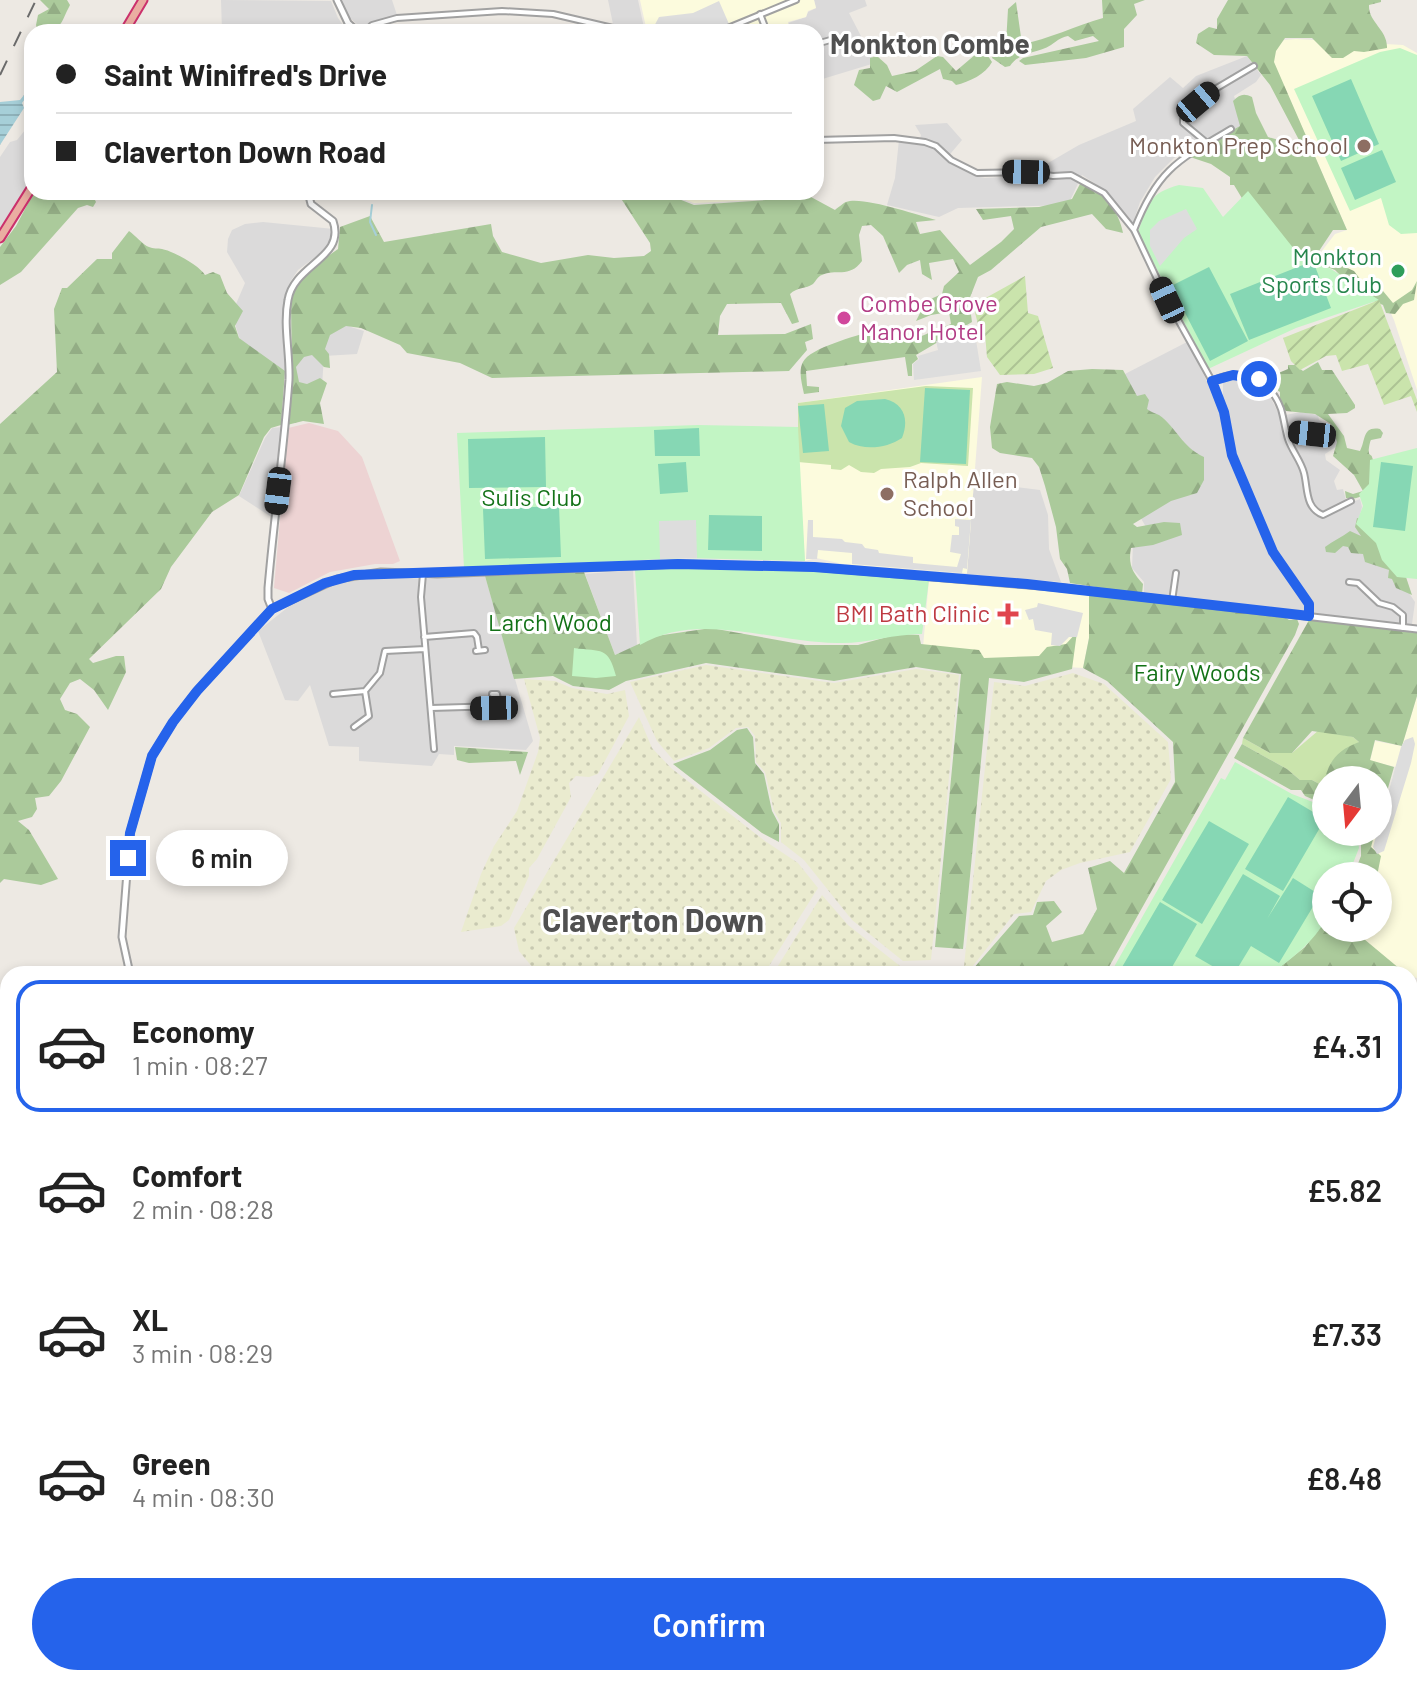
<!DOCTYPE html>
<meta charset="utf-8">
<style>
body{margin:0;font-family:Barlow,sans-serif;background:#f6f6f6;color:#222;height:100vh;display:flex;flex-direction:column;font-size:30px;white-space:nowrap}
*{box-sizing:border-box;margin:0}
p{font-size:26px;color:#767676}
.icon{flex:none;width:44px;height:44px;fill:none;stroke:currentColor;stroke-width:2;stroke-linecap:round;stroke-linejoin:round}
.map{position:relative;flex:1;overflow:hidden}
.drawer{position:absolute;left:0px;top:966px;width:1418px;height:720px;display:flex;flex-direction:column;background:#fff;border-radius:24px 24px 0 0;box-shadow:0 4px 12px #0003}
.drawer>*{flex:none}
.top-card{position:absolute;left:24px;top:24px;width:800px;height:176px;border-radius:24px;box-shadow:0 4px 12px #0003;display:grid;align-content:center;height:176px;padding:0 32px;background:#fff}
.needle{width:52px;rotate:196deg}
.fabs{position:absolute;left:1312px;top:766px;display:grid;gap:16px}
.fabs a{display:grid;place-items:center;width:80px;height:80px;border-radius:50%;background:#fff;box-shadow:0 4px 12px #0003;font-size:40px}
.end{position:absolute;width:36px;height:36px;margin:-18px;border:10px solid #2563eb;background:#fff;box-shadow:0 0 0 4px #fff}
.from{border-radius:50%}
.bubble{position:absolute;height:56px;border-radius:28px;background:#fff;box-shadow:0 4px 12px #0003;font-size:26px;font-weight:600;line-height:56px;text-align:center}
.car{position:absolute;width:24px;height:48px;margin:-24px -12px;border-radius:10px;box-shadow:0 0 6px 2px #0007;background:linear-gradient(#222 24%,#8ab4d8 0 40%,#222 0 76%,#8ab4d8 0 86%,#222 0)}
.top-card b{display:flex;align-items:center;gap:28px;height:76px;font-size:30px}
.top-card b+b{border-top:2px solid #e0e0e0}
.top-card i{width:20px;height:20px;background:#222}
ul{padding:14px 0 0;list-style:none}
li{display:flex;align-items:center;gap:24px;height:132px;margin:0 16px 12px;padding:0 16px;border:4px solid transparent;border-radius:24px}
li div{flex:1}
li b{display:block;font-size:30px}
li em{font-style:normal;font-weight:600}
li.current{border-color:#2563eb}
li>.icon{width:72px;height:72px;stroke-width:1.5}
.action{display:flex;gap:16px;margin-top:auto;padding:16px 32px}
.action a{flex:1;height:92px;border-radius:48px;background:#2563eb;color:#fff;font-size:32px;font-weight:600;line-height:92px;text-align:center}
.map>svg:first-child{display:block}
</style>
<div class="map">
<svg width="1417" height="1686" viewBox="0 0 1417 1686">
<defs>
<pattern id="farmland-dots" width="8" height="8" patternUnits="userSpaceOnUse" patternTransform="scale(2)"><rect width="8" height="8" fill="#eaebcf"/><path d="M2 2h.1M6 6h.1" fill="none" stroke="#c8c9b1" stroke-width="1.8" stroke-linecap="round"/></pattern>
<pattern id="forest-firs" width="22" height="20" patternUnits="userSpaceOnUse" patternTransform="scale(2)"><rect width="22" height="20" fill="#abca9b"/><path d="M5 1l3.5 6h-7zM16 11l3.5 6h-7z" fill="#93ad85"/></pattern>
<pattern id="garden-furrows" width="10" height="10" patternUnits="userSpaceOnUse" patternTransform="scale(2)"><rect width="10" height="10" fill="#cae4ac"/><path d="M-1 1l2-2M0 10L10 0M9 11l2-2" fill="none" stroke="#adc394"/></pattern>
<pattern id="water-rules" width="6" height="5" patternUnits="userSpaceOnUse" patternTransform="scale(2)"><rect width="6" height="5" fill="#a6cfd8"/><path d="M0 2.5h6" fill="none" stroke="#8eb1b9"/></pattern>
</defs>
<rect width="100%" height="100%" fill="#ede9e3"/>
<path fill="#dbdada" d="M221 0 331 1 338 18 348 32 222 31Z
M340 0H392L398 18 371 23 363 30 344 12Z
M608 0H638L645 32 613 24Z
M814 0H865L867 6 849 13 875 63 816 81V32H791L788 23 806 17 808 12 816 8Z
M1247 56 1261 75 1256 82 1234 96 1245 127 1198 143 1174 158 1155 177 1140 202 1133 223 1100 187 1082 175 1068 205 958 208 939 217 887 205 895 178 899 140 919 143 921 135 915 125 947 123 962 140 946 159 975 176 985 178 1019 176 1029 179 1036 170 1079 145 1136 121 1133 109 1170 77 1183 88 1196 76Z
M31 110 32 179 13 216 0 232V157L10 142 17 140 26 129Z
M263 222 334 229 330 246 298 270 290 282 285 306 286 373 240 340 236 327V304L245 283 227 252 228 239 232 230 245 224Z
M326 302 351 327 364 331 357 354 324 356 322 386 292 382 295 365 289 307Z
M1187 342 1217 401 1223 399V380H1251L1268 393 1280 416 1301 412 1318 415 1319 420 1333 428 1339 445 1325 454 1326 460 1340 470 1334 481 1337 490 1343 489 1347 504 1360 499 1362 507 1359 519 1415 602 1412 624 1144 595V582L1132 568 1133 543 1146 527 1139 515 1138 410 1123 375Z
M282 427 273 518 239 496 265 438 272 428Z
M974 482 1040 490 1048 515 1049 549 1061 582 967 574Z
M633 570 637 646 615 655 585 574Z
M378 576 426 579 485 576 533 741 526 750 454 746V755L439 754 432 766 359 761V747L329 746 310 685 298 701 285 700 258 631 292 604 334 583Z
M717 1678H806L808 1681 834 1678 846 1686H727Z"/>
<path fill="#edd3d3" d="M309 423 338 431 362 457 400 561 393 564H375L330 572 289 593 274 588 288 428Z"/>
<path fill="#fcfbdd" d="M640 0H814L816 8 808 11 806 17 788 22 791 32H647Z
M1296 39 1403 45 1417 53V390L1394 320 1382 294 1318 256 1335 234 1347 230 1272 59 1274 49 1284 40Z
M662 192H778L779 199 694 203Z
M982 377 967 573 843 564 816 558 805 561 798 463V403Z
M929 580 1089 595V638L1083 668 922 658Z
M1417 696V978L1396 972 1327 974 1342 928H1378V876H1360L1375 832H1378V824L1396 767 1370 761 1375 741 1402 746Z
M8 1346V1637L0 1605V1363Z
M18 1678H676L678 1682 669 1686H20Z"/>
<path fill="url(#farmland-dots)" d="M706 665 834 683 916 669 959 675 931 960 903 961 852 920 804 860 781 842V823L774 811 765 772 756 762 755 736 748 727 736 728 709 748 674 761 657 741 630 682Z
M1073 673 1104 684 1168 742 1171 779 1130 852 1080 863 1061 870 1046 881 1031 912 1014 914 972 967 964 966 994 682 1025 686Z
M524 679 555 681 572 688 607 694 625 690 629 716 598 774 589 777 576 776 569 783 571 797 537 859 529 868V876L509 920 501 926 461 932 481 874 494 846 517 811 538 752 540 738Z
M639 717 652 748 671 768 765 841 798 863 818 888 764 974H538L519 951 514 928Z
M822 895 848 925 900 966 968 974H773Z"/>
<path fill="#cae4ac" d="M926 386 973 388 968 466 921 463 910 467 881 469 874 473 861 472 849 465 841 470 831 469V465L798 462V403Z
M1319 730 1353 737 1359 742 1324 778 1323 786 1312 780H1300L1287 769 1242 744 1243 738 1270 753H1292Z"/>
<path fill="url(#forest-firs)" d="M40 0H67L70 5C60 24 62 32 38 32L36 25 38 15 49 9Z
M1102 0H1145L1134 4 1137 15 1124 29V47L1086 58 1025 65 1019 61 1023 58 1099 41 1093 36 1075 41 1068 36C1059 38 1057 41 1051 45 1037 54 1020 51 1010 66L1005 67 992 58 995 48 1006 44 1008 9 1016 2 1022 44C1047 40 1077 25 1103 18Z
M1228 0H1381V2L1369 5C1368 22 1388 30 1387 48L1364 52 1354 51 1343 58H1332L1312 38H1285L1276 51 1274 62 1347 230H1333L1317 254 1354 271 1364 284 1383 291 1393 303 1412 290 1417 281 1414 300 1403 304 1395 314 1386 313 1383 305 1360 295 1335 270 1300 257 1243 200 1234 185H1230V177L1211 164 1190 157 1191 154 1203 146 1217 154 1220 152 1212 144 1215 140 1240 126 1233 101C1240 94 1244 93 1252 97L1256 113 1268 137 1289 143 1299 140 1270 85 1247 56 1214 55 1196 43 1198 34 1209 27 1217 29V19Z
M986 53 992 62C986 74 969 82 956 85L952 81 943 79 940 69 897 92 886 86 880 99 873 101 854 85 859 70 870 68V58L877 56 887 65 892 76 915 71 937 56 943 57 956 71 976 54Z
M1080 184C1103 188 1119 211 1123 233L1106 229 1092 214 1041 227 991 270 978 277 969 300 972 322 916 355 918 359 912 364V376H908L905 357 806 371 807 386 819 387V392L804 394C802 384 798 371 803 362 810 348 856 336 872 331L890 344 902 338 907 342 951 324 949 312 931 315 916 321 926 301 942 294 944 286 959 272 953 259 929 263 932 280 922 274 920 260 907 265 899 273 883 236 871 225 862 226 859 235 862 261C849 279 835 268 822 275 818 276 816 281 813 284 806 289 797 287 790 294L799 322 792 324 781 303 727 304 720 316 718 335 785 334 811 324 813 339 805 342 807 350 789 371 492 378 460 363 407 353 400 345 361 328 346 326 330 335 325 349 329 354 330 368 324 367 312 355 304 357 296 367 299 382 307 384 320 378 327 383 320 403 324 424 303 421 287 425 292 373 291 300 296 285 311 268 338 249 340 227 370 216 384 242 491 224 493 236 502 252 541 263 588 255 614 258 644 256 651 251 650 243 620 197 619 192H661L694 205 811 197 835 210C836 209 845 202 846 202 863 196 916 215 936 220L916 222 920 234 940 230 970 265 1001 242 1014 229 1011 216 983 220 976 209 1039 207 1072 199Z
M34 192H97L93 196 96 202 93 207 87 205 78 208 21 272 0 285V247L16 226Z
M129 231C135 235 143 245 149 247 153 249 158 248 162 249 173 251 200 266 205 275L213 272 220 275 227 293 243 311 235 326 239 338 285 371 281 425 271 428 264 437 239 495 212 512 171 567 161 589 89 659 93 663 116 656H124L126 672 108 710 94 690 80 679 70 683 60 699 65 710 77 714 90 727 61 781 49 796 35 798 37 809 32 817 18 821 29 830 58 879 41 885 4 879 0 883V424L57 372 54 309 62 288H67L97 259H112V253Z
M1318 362 1322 370H1332L1355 405V408L1347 413 1328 414 1344 436 1347 448 1360 451C1366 440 1362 426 1380 429L1383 433 1381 438 1371 440C1370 441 1368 451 1369 453 1369 455 1372 455 1372 457 1380 476 1368 503 1346 498L1345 491 1353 494 1363 491 1354 475 1333 456 1337 442 1331 424 1315 414 1286 411 1280 405V392L1270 385 1276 382V374L1288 369V365H1295L1303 371Z
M1092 369 1123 370 1137 396 1145 394 1149 400 1147 409C1151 412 1155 413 1159 415 1176 427 1182 447 1204 457V480L1197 493 1171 501 1133 524 1137 527 1164 522 1180 523 1182 535 1153 545 1131 548C1128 564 1132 572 1143 584L1142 594 1070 583 1067 569 1060 559 1056 527 1045 486 1039 467 1032 458 1000 453 992 448 990 427 997 384 1007 382 1034 386 1047 383 1068 371Z
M1357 518 1364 520 1406 577 1412 595 1396 588 1392 579 1388 578 1389 570 1365 562 1363 554 1351 553 1348 547 1343 546 1335 553 1326 552 1325 547C1333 541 1342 537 1350 531L1361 536 1355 527Z
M584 572 615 655 656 636 711 628 805 645H858L898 634 919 635 921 644 979 650 984 658 1039 656 1047 647 1066 644 1077 632 1072 669 1024 682 989 678 963 949 935 947 961 674 916 667 834 681 706 663 626 681 609 690 573 686 553 676 514 679 485 576Z
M1089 595 1286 618 1289 620 1297 619 1299 624 1295 635 1105 974H984L972 970 1019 916 1033 915 1037 902 1054 901 1062 912 1046 926 1052 942 1083 934 1097 909 1088 868 1110 861 1124 873 1175 782 1173 742 1107 681 1083 668 1089 638Z
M1309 620 1417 633V696L1402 746 1375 740 1370 760 1394 767 1378 823V780H1326V805L1305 796 1301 790H1291L1234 758 1242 744 1287 769 1300 780H1312L1323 786C1328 763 1335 751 1359 742L1353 737 1312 731 1292 753H1270L1243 738Z
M747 728 753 737 755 763 764 774 772 811 779 824V842L762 833 673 764 710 750 737 730Z
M455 747 528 752 520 775 516 761 469 763 457 760Z
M1361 832H1375L1371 847 1381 856 1377 876H1353L1361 856Z
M1326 919V928H1367L1364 939 1400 969 1374 974H1271L1305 947Z
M835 1678H1296L1314 1686H1228L1199 1682 1188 1686H847Z"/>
<path fill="#c2f5c4" d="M1400 48 1417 55V233L1401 234 1389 225 1381 198 1350 211 1294 89 1380 52Z
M1179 185 1203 188 1223 217 1248 191 1298 254 1331 269 1379 300 1296 328 1208 369 1138 232C1148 204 1149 193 1179 185Z
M698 425 798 427 805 561 686 558 464 568 457 433Z
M1417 448V579L1397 577 1382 560 1376 543 1356 524 1363 506 1359 494 1369 484 1370 460Z
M690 567 814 570 925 579 929 580 922 634C893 634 866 644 837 643 774 643 698 610 640 645L635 570Z
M574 648C602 652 608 646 616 676L596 678 572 676Z
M1235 762 1292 794 1326 807V832H1357L1359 848 1348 876H1326C1326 888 1328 902 1326 915 1323 935 1287 963 1270 974H1110L1221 778 1225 780Z"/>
<path fill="url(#garden-furrows)" d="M1025 276 1028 313 1038 316 1053 368 1034 374 1000 375 987 357 985 334 979 328 973 305Z
M1379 300 1417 400V412L1411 396 1384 405 1368 364 1342 371 1336 355 1326 356 1300 370 1291 361 1283 338Z"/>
<path fill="#86d7b4" d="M1351 79 1379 144 1341 161 1312 96Z
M1382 150 1396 182 1355 200 1341 168Z
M1313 261 1331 308 1249 340 1230 294Z
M1209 267 1248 341 1210 361 1171 286Z
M925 388 970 390 966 464 920 462Z
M885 399C905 404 909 420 902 438 887 448 865 451 849 442L841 426 845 408 857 401Z
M824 404 829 451 803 453 798 406Z
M699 428 700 456H655L654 430Z
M545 437 546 487 469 488 468 439Z
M686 462 688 492 660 494 658 464Z
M1381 462 1413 466 1405 531 1373 527Z
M559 506 561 557 485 559 483 509Z
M709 515 762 516V551L708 550Z
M1288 797 1325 819 1283 891 1245 869Z
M1209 821 1249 844 1202 924 1162 900Z
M1243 874 1280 896 1267 919 1293 878 1320 895 1279 963 1251 946 1234 974H1226L1195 956Z
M1160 902 1197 924 1168 974H1118Z"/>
<path fill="#ddd" d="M719 1 729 24 710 32H651L659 17 693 13Z
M1186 209 1197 229 1184 238 1160 266 1150 246V230L1159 221Z
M969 331 975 334 981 371 914 380 913 364 919 359 918 356 938 350 936 341Z
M955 519 971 520 967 569 963 568 962 573 852 564V553L818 550 817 559H806L808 520H813V537L842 539 845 542 862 544 865 548 878 550 879 553 913 557V563L957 567 961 554 950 552 952 535H959V527L955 526Z
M696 520 697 558 660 559 659 521Z
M1038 603 1083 613 1077 637H1069L1060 646 1051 645 1052 633 1035 630 1033 619 1029 620 1025 610 1037 607Z
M1413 737 1415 744 1411 763 1384 851 1377 854 1373 847 1401 747 1405 740Z"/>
<path fill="url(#water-rules)" d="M32 85V89L22 103 24 108 0 145V102L20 100Z"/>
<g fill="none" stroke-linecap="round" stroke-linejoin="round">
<path stroke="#a6cfd8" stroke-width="2" d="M372 205 370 222 376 235"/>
<defs>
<path id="minor" d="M760 14 767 32
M241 32 354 29
M365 32 372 25 397 18 502 11 553 14 630 32
M718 32 796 0
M816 44 834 39
M816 140 894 138 925 142 936 146 951 160 977 173 1026 172 1053 176 1071 175 1104 193 1134 230 1167 300 1212 381 1224 412 1232 455 1273 552 1309 604V616
M1207 143 1183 123V119L1210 92 1254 66
M1134 230C1157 170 1178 160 1231 129
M1212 381C1242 366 1270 379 1281 409 1284 419 1285 429 1288 439 1292 451 1301 461 1304 473 1308 489 1305 508 1323 515L1351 501
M1287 432 1312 434
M423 574 421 597 434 749
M1349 582 1358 583 1379 603 1393 607 1403 615V628
M1172 601 1176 573
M424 637 474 633 477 637 479 650
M476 651 485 650
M333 694 365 691 380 673 385 651 425 649
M431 708 499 706 497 694H492
M354 727 369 716 365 691
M0 1314 8 1318
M298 1686 301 1678"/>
<path id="tertiary" d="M337 0 348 23 358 32
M272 609 268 599V588C274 518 284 449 289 380 290 353 283 325 288 300 294 264 346 258 333 221L311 204 308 192
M130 974 122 937 130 833 152 756 173 722 197 691 272 609 337 579 381 572 437 574 678 564 814 567 1064 588 1417 629
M1410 1663 1417 1666
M681 1678 685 1686
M710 1678 719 1686"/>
<path id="trunk" d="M124 32 143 0
M0 238 32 187"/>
</defs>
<use href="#minor" stroke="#a1a1a1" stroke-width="8"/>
<use href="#tertiary" stroke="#a1a1a1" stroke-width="9"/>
<use href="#trunk" stroke="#cb316c" stroke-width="11"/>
<use href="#minor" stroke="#fff" stroke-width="4"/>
<use href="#tertiary" stroke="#fff" stroke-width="5"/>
<use href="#trunk" stroke="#eaaea2" stroke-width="7"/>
<path stroke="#6b6b6b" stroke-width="2" stroke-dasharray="16 16" stroke-linecap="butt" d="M0 75 36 0"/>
</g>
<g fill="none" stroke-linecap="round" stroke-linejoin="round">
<path stroke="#2563eb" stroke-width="10" d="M128 858 130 833 152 756 173 722 197 691 272 609 325 583 354 575 678 564 814 567 1027 584 1309 616V604L1273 552 1232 455 1224 412 1212 381 1233 375 1259 379"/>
</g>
<g fill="#8d6e63" stroke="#fff" stroke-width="3">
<circle cx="1364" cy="146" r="8"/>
<circle cx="887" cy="494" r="8"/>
</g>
<circle fill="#2e9e5b" stroke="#fff" stroke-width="3" cx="1398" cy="271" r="8"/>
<circle fill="#d1479c" stroke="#fff" stroke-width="3" cx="844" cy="318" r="8"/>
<path fill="#e0444e" stroke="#fff" stroke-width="3" d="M1004 602h8v8h8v8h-8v8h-8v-8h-8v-8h8z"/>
<g text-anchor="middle" stroke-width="6" stroke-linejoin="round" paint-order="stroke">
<g font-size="24" fill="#785e54" stroke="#fff" text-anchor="end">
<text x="1348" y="154">Monkton Prep School</text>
<text x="903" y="488" text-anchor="start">Ralph Allen<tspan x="903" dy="28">School</tspan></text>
</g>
<g font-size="24" fill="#27864d" stroke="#fff" text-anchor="end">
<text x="1382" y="265">Monkton<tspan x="1382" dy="28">Sports Club</tspan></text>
</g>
<g font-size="24" fill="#b23c85" stroke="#fff" text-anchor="start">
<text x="860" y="312">Combe Grove<tspan x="860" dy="28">Manor Hotel</tspan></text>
</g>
<g font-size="24" fill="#137217" stroke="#fff">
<text x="532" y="506">Sulis Club</text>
<text x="550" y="631">Larch Wood</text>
<text x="1197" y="681">Fairy Woods</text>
</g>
<g font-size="24" fill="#be3a42" stroke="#fff" text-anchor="end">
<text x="990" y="622">BMI Bath Clinic</text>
</g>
<g font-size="28" font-weight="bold" fill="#505050" stroke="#fff">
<text x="930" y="54">Monkton Combe</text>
</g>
<g font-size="32" font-weight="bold" fill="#505050" stroke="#fff">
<text x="653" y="932">Claverton Down</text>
</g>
</g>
</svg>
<div class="fabs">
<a><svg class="needle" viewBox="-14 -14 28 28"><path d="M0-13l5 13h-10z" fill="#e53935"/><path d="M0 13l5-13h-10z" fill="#767676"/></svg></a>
<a><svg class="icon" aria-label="locate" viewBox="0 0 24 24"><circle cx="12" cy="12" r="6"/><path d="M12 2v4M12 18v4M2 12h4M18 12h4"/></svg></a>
</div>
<i class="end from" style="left:1259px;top:379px"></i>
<i class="end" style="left:128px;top:858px"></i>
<div class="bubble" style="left:156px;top:830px;width:132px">6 min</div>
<i class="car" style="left:1198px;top:102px;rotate:50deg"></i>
<i class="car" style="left:1026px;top:172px;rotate:271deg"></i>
<i class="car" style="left:1167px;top:300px;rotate:335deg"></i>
<i class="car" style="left:1312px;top:434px;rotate:276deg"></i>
<i class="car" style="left:278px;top:491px;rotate:187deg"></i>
<i class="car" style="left:494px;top:708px;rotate:269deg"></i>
<div class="top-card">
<b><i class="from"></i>Saint Winifred's Drive</b>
<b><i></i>Claverton Down Road</b>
</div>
<section class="drawer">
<ul>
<li class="current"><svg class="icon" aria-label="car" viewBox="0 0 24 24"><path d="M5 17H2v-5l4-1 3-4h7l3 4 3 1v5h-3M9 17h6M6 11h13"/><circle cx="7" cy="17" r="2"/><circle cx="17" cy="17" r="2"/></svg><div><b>Economy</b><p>1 min · 08:27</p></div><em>£4.31</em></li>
<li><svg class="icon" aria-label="car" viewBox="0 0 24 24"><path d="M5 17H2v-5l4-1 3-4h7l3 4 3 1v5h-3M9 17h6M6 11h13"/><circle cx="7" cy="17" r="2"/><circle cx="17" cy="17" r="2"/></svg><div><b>Comfort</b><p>2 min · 08:28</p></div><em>£5.82</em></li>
<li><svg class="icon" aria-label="car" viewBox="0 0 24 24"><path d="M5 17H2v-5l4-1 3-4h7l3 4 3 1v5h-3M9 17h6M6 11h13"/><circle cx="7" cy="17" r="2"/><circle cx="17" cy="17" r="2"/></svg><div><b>XL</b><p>3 min · 08:29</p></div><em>£7.33</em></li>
<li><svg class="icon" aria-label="car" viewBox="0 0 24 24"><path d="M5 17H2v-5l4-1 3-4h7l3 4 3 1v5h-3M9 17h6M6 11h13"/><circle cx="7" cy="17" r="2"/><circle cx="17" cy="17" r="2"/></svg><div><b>Green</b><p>4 min · 08:30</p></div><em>£8.48</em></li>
</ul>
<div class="action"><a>Confirm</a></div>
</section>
</div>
